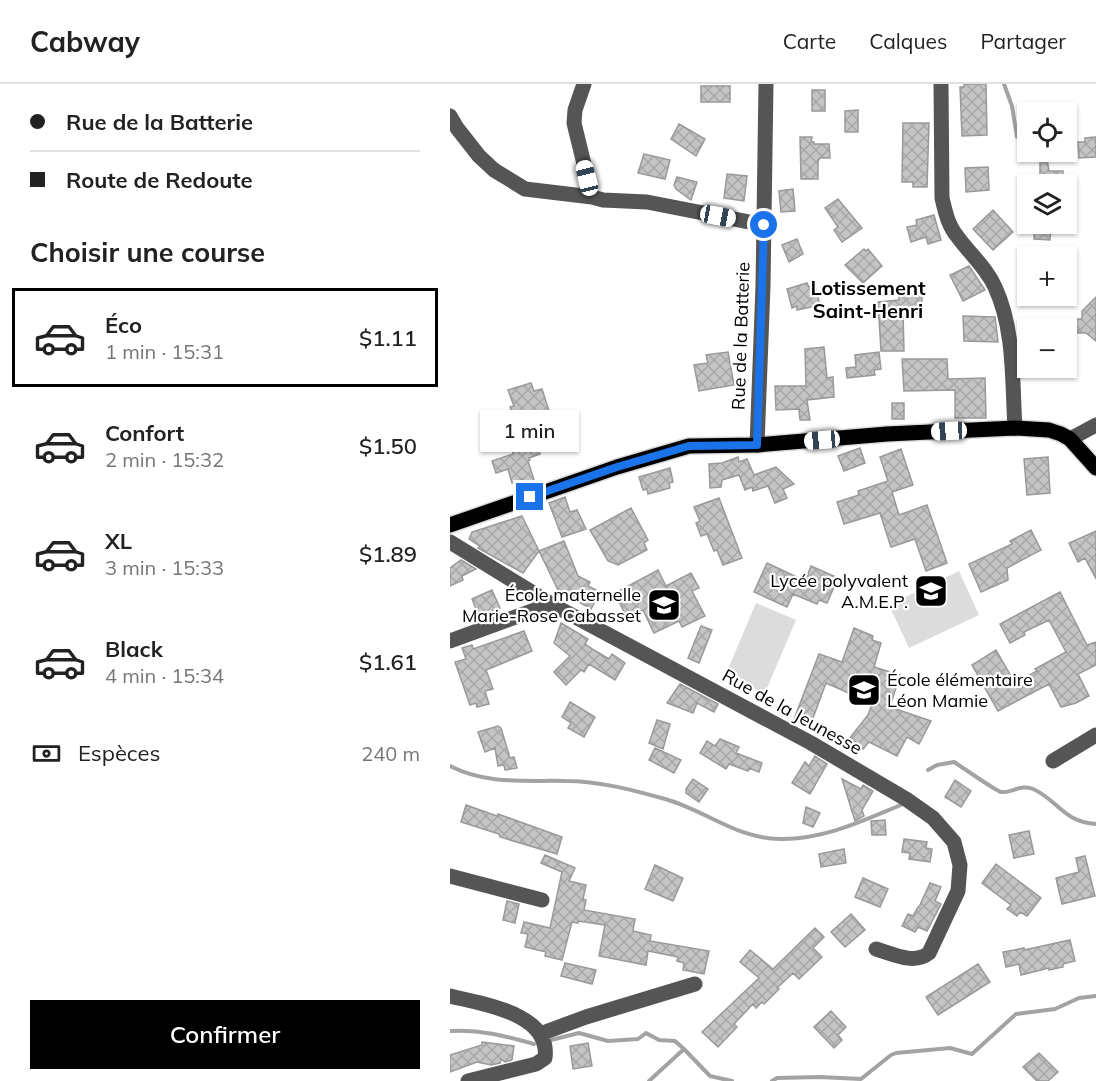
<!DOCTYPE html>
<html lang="fr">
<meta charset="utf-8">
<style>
body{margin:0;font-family:Mulish,sans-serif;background:#f6f6f6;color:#222;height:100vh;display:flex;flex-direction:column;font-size:22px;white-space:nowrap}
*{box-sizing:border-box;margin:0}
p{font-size:20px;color:#767676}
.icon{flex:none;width:33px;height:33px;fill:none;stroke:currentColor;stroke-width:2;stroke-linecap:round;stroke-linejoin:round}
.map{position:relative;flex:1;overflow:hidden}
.sheet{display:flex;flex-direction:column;background:#fff;width:450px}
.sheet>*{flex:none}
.guide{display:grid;align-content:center;height:132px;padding:0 30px;background:#fff}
.fabs{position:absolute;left:567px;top:18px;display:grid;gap:12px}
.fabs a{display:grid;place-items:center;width:60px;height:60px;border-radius:0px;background:#fff;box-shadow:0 2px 4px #0004;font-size:30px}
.end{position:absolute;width:27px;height:27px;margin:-14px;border:8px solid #1a73e8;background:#fff;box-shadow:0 0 0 3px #fff}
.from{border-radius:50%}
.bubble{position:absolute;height:42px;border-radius:0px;background:#fff;box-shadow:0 2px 4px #0004;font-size:20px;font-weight:600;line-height:42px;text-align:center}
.car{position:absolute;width:18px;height:36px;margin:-18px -9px;border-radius:8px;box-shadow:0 0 4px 2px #0007;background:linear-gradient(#fff 24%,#345 0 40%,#fff 0 76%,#345 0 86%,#fff 0)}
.guide b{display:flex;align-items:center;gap:21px;height:57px;font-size:22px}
.guide b+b{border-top:2px solid #e0e0e0}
.guide i{width:15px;height:15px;background:#222}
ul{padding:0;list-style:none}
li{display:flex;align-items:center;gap:18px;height:99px;margin:0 12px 9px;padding:0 18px;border:3px solid transparent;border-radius:0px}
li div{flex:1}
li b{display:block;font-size:22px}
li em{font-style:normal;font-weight:600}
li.on{border-color:#000}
li>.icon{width:54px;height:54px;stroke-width:1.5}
h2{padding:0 30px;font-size:27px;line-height:72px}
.pay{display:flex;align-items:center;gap:15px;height:66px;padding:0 30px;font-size:22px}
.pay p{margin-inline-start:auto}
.primary-button{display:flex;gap:12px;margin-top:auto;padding:12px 30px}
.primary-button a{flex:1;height:69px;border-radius:0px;background:#000;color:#fff;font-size:24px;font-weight:600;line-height:69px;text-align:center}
header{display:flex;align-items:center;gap:36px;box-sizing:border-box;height:84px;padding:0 30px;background:#fff;border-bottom:2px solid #e0e0e0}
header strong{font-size:28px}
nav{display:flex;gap:33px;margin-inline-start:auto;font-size:21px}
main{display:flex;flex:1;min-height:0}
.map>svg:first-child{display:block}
</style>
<header>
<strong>Cabway</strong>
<nav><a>Carte</a><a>Calques</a><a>Partager</a></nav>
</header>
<main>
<section class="sheet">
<div class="guide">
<b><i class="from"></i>Rue de la Batterie</b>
<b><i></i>Route de Redoute</b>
</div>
<h2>Choisir une course</h2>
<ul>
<li class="on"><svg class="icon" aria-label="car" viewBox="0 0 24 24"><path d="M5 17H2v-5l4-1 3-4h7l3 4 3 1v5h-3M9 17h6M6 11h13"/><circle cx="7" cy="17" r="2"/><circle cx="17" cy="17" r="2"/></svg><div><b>Éco</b><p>1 min · 15:31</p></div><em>$1.11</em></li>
<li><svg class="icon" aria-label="car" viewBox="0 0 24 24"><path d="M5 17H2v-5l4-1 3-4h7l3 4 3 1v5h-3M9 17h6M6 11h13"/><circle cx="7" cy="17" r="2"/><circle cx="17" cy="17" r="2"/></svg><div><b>Confort</b><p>2 min · 15:32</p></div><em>$1.50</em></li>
<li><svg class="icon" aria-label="car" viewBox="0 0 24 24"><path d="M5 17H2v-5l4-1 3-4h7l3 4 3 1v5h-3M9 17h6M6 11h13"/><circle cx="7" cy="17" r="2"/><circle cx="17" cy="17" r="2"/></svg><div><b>XL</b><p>3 min · 15:33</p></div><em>$1.89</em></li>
<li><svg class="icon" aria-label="car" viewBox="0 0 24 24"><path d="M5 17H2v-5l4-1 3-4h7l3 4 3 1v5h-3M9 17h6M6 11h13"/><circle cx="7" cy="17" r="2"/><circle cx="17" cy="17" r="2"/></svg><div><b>Black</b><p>4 min · 15:34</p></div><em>$1.61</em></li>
</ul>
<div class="pay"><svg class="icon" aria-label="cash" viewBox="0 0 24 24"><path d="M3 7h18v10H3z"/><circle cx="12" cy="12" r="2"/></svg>Espèces<p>240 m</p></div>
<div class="primary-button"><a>Confirmer</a></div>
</section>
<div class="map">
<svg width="646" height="997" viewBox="0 0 646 997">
<defs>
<pattern id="building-cross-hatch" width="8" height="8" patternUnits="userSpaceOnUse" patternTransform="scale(1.5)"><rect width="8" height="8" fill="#c4c4c4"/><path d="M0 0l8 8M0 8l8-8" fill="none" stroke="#a7a7a7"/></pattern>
</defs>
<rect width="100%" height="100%" fill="#fff"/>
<path fill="#dcdcdc" d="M509 487 529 531 459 564 439 521Z
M306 519 346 536 315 609 275 592Z"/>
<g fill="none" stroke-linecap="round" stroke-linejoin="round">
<path stroke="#a3a3a3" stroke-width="4" d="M554 0 562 22 567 53
M0 682C37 701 76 696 116 697 149 697 183 706 215 715 255 726 287 755 330 755 373 756 412 737 451 721
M478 686 487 681 504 678C512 683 546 707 551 708 562 709 571 700 583 705 608 716 613 738 646 740
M0 947C30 945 55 952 84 960
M101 956 129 949 158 957 188 955 196 949 209 956 225 957 234 965
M199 997 234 965 260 992 282 997
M322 997 327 994 370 993 411 995 441 971 446 969 500 964 522 970 566 930 605 925 629 914 646 912"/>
</g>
<path fill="url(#building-cross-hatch)" stroke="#999" stroke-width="1.5" d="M514 0H536L537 51 512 52 510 3H514Z
M251 2H280V18H251Z
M362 6H375V27H362Z
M408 26V48H395V27Z
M453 39H479L477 103H463V98H452Z
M229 40 255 55 246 72 221 55Z
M350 53H362L361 58H364V60H379L380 74H370L368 77V95H351Z
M646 53V73L629 74 628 58H635V54Z
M590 68H596L599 87H613V100H590Z
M194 70 220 76 215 95 188 89Z
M538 83 539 106 516 108 515 84Z
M277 90 297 92 294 117 274 114Z
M227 93 247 98 241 116 226 105 224 101Z
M343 105 345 127 331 128 329 107Z
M388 115 412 144 392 158 384 146 388 143 375 124Z
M543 126 563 148 543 166 523 145Z
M484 131 491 156 478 160 476 153 461 158 457 143 467 141 466 136Z
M585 140H601L600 156 584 155Z
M347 155 353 170 339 178 332 161Z
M414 165 416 167 418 165 432 182 413 199 395 181Z
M519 182 535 206 513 217 500 191Z
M357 199 359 203 365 201 370 221 347 226V222L342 224 337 205Z
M472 201V223L467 224 468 228 453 229 454 267H431L428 218 449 216V202Z
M646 213V257L636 249H627L626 235H632V227Z
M513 232 545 233 548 258 514 257Z
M374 263 377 294 383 293 384 313 357 316 360 336H350L349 325 326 326 325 302H356L355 265Z
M278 268 284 301 249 307 244 281 258 279 256 271Z
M429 268 431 285 424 286 425 291 397 294 396 284 406 283 405 271Z
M452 275H497L498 295 535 294 536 334H505V306L454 307Z
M81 299 84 307 92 305 99 327 91 329 93 335 75 341 71 330 63 333 60 323 64 322 58 306Z
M442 319H454V335H442Z
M85 357 90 370 79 374 80 376 78 377 85 399 75 402 73 395 62 399 58 385 46 389 42 377 63 370 62 365Z
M410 364 415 379 394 387 388 372Z
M451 365 463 401 442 408 449 431 477 421 497 479 476 487 465 455 441 463 430 429 394 440 387 418 409 411 408 407 438 397 430 373Z
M288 373 289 378 297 375 304 391 326 383 344 400 333 405 337 414 325 419 318 402 303 407 302 403 295 406 289 391 272 396 271 403 260 404 259 380 272 379Z
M598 373 600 409 577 411 574 375Z
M220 384 223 398 219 399 220 404 198 410 197 405 193 406 189 393Z
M115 413 120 428 127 426 136 445 112 453 99 419Z
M269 414 292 474 273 481 267 466 264 467 257 450 251 452 246 439 250 437 244 423Z
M181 424 198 456 194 459 197 466 168 481 158 477 140 446Z
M72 432 89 467 73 489 28 464 30 462 19 455 22 448Z
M581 446 591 466 557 484 558 496 531 508 519 480 562 460 560 457Z
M646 447V495L635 474 628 478 619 459Z
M114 457 128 492 140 498 138 502 150 508 141 525 108 506 89 467Z
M11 476 26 485 12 492 13 496 0 502V484Z
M317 479 355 497 361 482 388 494 377 519 369 516 367 520 343 510 337 523 304 508Z
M208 486 216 502 241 489 249 504 242 507 255 532 232 543 229 537 204 549 193 526 177 534 165 509Z
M42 506 50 524 29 533 22 515Z
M610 508 637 561 646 558V581L628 590 639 612 626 619 611 623 599 600 548 627 522 581 546 566 565 599 587 587 585 585 616 568 599 536 574 548 575 551 560 559 550 540Z
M111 539 138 555 135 560 144 566 159 575 162 570 175 579 165 596 139 580 134 588 131 586 116 601 104 588 120 572 104 559Z
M251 542 262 546 249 579 238 574Z
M404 544 423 552 422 556 431 559 424 583 450 591 440 623 481 637 469 660 457 653 447 672 419 658 413 665 399 655 418 631 430 598 410 590 403 611 376 599 360 642 344 635 369 570 392 578Z
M74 547 82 567 36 586 43 605 35 607 39 620 27 623 26 619 20 621 5 578 16 575 12 564 22 561 23 565Z
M230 600 268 620 264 628 247 619 243 629 217 619Z
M120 618 145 633 134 653 118 644 121 639 112 633Z
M207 636 220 640 213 665 199 659Z
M48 642 51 644 60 674 64 673 67 684 55 686 54 681 48 682 45 664 35 668 28 648Z
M270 655 289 663 286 669 312 679 309 688 299 684 298 687 279 680 276 685 250 669 257 657 265 662Z
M205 664 231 676 224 689 199 676Z
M365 672 377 680 360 710 342 699 355 678 359 682Z
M243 695 258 705 249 718 236 709V705Z
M392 695 411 705 413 701 423 707 412 726 414 732 405 737Z
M505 696 521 707 511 723 495 713Z
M16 721 47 732 48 730 112 753 107 770 50 753 49 750 11 738Z
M356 723 370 729 363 743 353 739Z
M435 736 436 751H422L421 737Z
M579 747 584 770 564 774 559 751Z
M454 755 477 758 476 764 482 765 480 778 459 775 460 769 452 768Z
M394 765 396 779 371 783 369 770Z
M95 771 125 784 119 797 136 801 133 815 136 816 134 826 185 835 183 847 201 851 200 857 259 867 254 890 233 886 234 879 227 877 228 873 198 867 196 881 149 872 155 841 128 837V839L122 838 112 876 95 872 96 868 75 863 78 850 71 849 74 838 100 844 112 788 91 779Z
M635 772 645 812 612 820 606 794 629 788 626 774Z
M546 780 591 814 577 832 570 828 567 832 557 825 561 821 532 799Z
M205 781 233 794 223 817 195 805Z
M413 794 438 805 430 823 405 813Z
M480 799 491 803 485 817 491 820 477 847 468 843 465 848 452 842 458 830 463 832 468 823H469Z
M57 817 69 820 65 839 53 836Z
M401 830 415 846 395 863 381 848Z
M365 844 374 853 363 864 372 873 349 895 343 889 327 904 329 905 314 920 312 918 306 924 303 920 284 940 287 943 268 963 252 948 309 894 290 878 300 866 323 885Z
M620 856 625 877 613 880V883L599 886V884L571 891 569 880 556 883 553 868 574 864V866Z
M115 879 146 886 142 900 111 892Z
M528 880 540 898 488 931 476 913Z
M381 927 396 943 388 951 392 956 384 964 364 943Z
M32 958 64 962 62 976 55 978 51 975 50 979 41 981 27 978 0 988V971L32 961Z
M138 959 142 982 123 985 120 962Z
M589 969 608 988 598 997H587L573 983Z"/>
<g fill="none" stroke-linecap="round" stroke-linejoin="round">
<defs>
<path id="major" d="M0 441 167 383 239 362 307 361 437 350 565 344 599 346 611 350 620 355 646 384"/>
</defs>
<use href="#major" stroke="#dbdbdb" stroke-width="18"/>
<path stroke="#555" stroke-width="15" d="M134 0 125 26 124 39 142 113 153 116 197 118 314 141
M491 0 492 114C495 127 498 141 507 152 519 169 536 183 545 203 565 246 562 298 565 344
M0 32 7 44 29 72 44 86 75 105 142 113
M620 355 646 341
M307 361 313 202 316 0
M0 458 101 520 361 659 456 715 483 734 504 758 510 781 508 807 479 869C464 881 443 870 426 865
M0 557 101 520
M603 677 646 651
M0 792 92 816
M0 912C32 920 101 929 95 974L86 980 18 997
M90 950 136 933 245 900"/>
<use href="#major" stroke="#000" stroke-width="15"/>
</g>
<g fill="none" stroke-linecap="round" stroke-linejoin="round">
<path stroke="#1a73e8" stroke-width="8" d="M80 413 167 383 239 362 307 361 314 141"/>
</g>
<defs>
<symbol id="school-square" viewBox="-11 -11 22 22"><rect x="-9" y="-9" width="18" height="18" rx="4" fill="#000" stroke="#fff"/><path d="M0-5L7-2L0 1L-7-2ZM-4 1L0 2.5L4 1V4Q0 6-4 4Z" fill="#fff"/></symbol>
</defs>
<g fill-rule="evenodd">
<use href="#school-square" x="462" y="488" width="38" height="38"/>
<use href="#school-square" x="195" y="502" width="38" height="38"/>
<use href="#school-square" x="395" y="587" width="38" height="38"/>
</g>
<g text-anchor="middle" stroke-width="4.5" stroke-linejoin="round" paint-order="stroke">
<g font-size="18" fill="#000" stroke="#fff">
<text transform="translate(291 252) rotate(-88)" y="6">Rue de la Batterie</text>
<text transform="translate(342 628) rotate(29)" y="6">Rue de la Jeunesse</text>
</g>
<g font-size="18" fill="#000" stroke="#fff" text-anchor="end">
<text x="458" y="503">Lycée polyvalent<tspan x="458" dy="21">A.M.E.P.</tspan></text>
<text x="191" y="517">École maternelle<tspan x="191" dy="21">Marie-Rose Cabasset</tspan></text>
<text x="437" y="602" text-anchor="start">École élémentaire<tspan x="437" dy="21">Léon Mamie</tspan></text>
</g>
<g font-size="20" font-weight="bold" fill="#000" stroke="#fff">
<text x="418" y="211">Lotissement<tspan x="418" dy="23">Saint-Henri</tspan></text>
</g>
</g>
</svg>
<div class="fabs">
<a><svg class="icon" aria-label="locate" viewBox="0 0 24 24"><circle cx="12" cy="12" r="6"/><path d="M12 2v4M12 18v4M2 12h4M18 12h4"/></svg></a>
<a><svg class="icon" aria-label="layers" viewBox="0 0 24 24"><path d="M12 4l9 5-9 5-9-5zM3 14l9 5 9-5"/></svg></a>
<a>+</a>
<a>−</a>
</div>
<i class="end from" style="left:314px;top:141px"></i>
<i class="end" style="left:80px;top:413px"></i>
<div class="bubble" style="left:30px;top:326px;width:99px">1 min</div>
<i class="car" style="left:137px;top:94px;rotate:346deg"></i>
<i class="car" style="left:268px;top:132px;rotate:101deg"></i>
<i class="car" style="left:499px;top:347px;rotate:267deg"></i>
<i class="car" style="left:372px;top:356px;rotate:265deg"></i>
</div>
</main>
